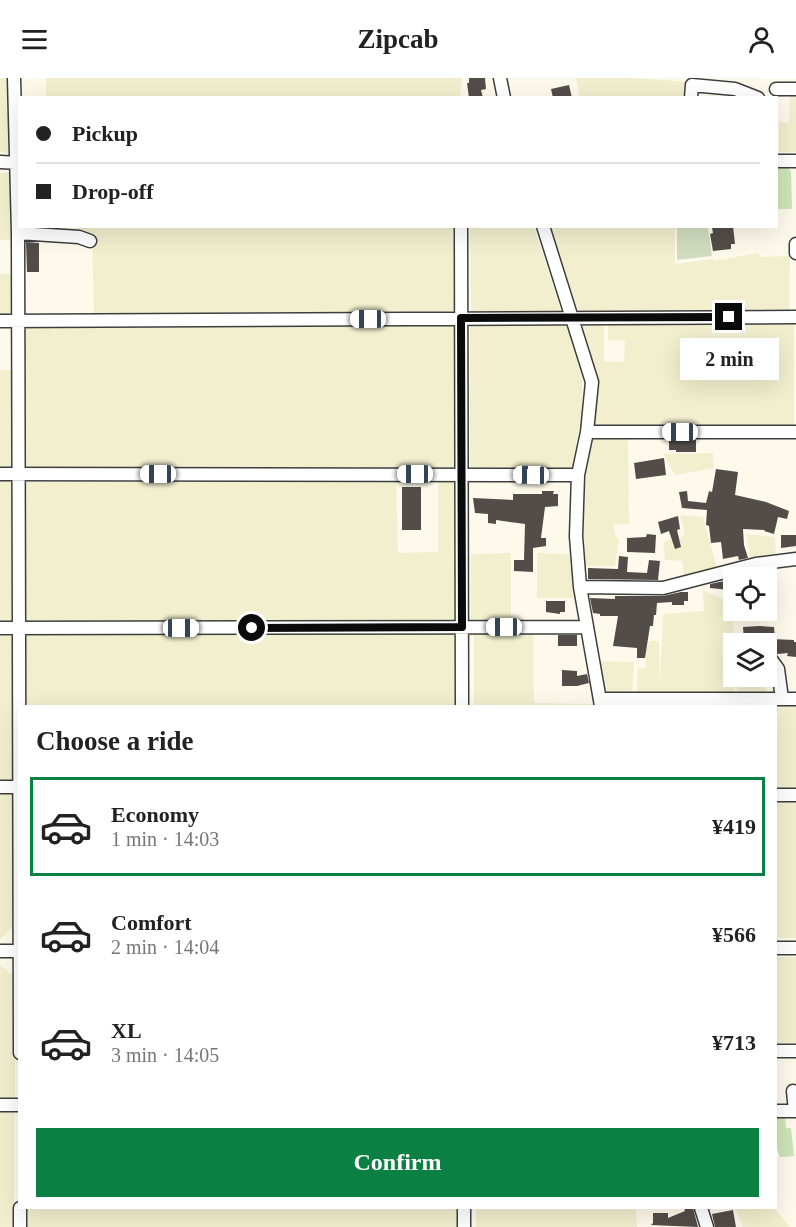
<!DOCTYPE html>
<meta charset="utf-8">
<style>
body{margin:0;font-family:"Times New Roman",serif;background:#f6f6f6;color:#222;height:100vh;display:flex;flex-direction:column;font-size:22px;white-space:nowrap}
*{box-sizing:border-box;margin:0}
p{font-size:20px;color:#767676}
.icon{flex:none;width:33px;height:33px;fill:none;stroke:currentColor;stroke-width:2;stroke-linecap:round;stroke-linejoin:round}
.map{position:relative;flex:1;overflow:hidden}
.panel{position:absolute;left:18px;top:627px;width:759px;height:504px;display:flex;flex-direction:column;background:#fff;border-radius:0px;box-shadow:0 6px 24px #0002}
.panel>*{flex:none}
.guide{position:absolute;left:18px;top:18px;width:760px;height:132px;border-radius:0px;box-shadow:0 6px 24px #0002;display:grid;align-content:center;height:132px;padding:0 18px;background:#fff}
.tools{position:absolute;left:723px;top:489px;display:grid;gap:12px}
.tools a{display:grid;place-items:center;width:54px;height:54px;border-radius:0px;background:#fff;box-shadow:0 6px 24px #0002;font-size:30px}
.end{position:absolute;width:27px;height:27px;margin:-14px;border:8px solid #0b0b0b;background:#fff;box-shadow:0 0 0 3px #fff}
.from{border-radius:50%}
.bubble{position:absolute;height:42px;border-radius:0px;background:#fff;box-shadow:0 6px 24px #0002;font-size:20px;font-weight:800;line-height:42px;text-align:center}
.car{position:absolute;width:18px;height:36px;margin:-18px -9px;border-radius:8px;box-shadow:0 0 4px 2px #0007;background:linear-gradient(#fff 24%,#345 0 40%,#fff 0 76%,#345 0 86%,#fff 0)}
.guide b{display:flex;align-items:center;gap:21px;height:57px;font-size:22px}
.guide b+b{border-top:2px solid #e0e0e0}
.guide i{width:15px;height:15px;background:#222}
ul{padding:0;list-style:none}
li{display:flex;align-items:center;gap:18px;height:99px;margin:0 12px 9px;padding:0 6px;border:3px solid transparent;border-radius:0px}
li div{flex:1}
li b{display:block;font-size:22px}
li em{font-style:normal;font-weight:800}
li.selected{border-color:#0b8043}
li>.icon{width:54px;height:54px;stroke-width:1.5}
h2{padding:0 18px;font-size:27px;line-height:72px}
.cta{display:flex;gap:12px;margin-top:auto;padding:12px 18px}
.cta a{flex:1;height:69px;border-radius:0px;background:#0b8043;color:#fff;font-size:24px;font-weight:800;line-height:69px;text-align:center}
header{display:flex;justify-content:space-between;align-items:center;height:78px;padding:0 18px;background:#fff;font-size:27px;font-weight:800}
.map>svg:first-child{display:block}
</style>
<header><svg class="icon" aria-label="menu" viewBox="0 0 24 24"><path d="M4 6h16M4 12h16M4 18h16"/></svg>Zipcab<svg class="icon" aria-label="person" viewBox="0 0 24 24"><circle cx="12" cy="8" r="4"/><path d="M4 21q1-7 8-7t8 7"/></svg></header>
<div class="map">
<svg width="796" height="1149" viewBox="0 0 796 1149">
<rect width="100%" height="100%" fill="#fdfaeb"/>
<path fill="#f1efce" d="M0 0H10L8 75 0 74Z
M46 0H462L460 17 458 20H46Z
M576 0H632L690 4 689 19H580Z
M790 17H796V74H779V44H789Z
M0 95H9L11 162H0Z
M55 148 457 149V233L94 237 92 157 55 155Z
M470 149H534L561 233H471Z
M550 149H675V186L713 181 714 183 758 175 760 179 790 178 789 235H579Z
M12 195 13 237 0 240V196Z
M582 245 604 246V283L624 284 625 262H608V246L794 245V347L595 348 599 305Z
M457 247 458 389 24 390 25 249Z
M470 248H569L577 273 582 301V331L572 390 470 389Z
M0 292H12L13 391 0 390Z
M589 361H628L629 446H614L615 456 619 462 615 488H586L583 451H580Z
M713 375 714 390 675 397 663 376Z
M0 403H13L11 545H0Z
M23 404H396L398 475 438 474V404H458V543L24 544Z
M680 437 703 439 718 493 685 502 682 483 665 482 663 464 685 457Z
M746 456 775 459 776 480 751 482Z
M511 475V544H471V476Z
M537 475 569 476 575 520H537Z
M703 512 733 526 734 615 637 614 638 590H646V572L650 563H659L660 609 663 536 704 533Z
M458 556V628H23V557Z
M474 556H533L534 625 593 626V628H474Z
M0 558H14L15 702H0Z
M600 583 634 584 632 615 604 614Z
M737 599H766V616L737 615Z
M611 626H796V712H776V628H608Z
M0 715H15V850H11L0 862Z
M776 723H796V860H776Z
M776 879H796V965H776Z
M0 886 10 896H15V1020L0 1021Z
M14 1032V1149H0V1033Z
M25 1130H460V1149H25Z
M476 1130H636L637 1149H476Z
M735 1130H774L790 1149H743Z"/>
<path fill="#cde4b8" d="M777 88H787L791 94 792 131H777Z
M776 1036 785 1037 786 1050H791L794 1078 780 1079 776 1067Z"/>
<path fill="#d2ddbf" d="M677 149H714L708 150 712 178 677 182Z"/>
<path fill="#534d49" d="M469 0H485L486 11 481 12 483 20H469L467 5H469Z
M569 7 572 20H553L551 11Z
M733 148 735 166H731V171L713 173 710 156 713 155 712 150Z
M26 164 39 165V194H27Z
M669 362H696V374H676V372H669Z
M664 380 666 397 636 401 634 385Z
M716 391 738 394 735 417 766 424 789 433 787 441 778 439 774 456 764 453 765 452 743 451 744 467 748 480 739 482 738 478 723 481 721 464 711 465 709 448 706 447 707 432 682 430 679 414 687 413 688 423 706 425 709 413 712 414Z
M402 409H421V452H402Z
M542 413H554L553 416H558V428L545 429 541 460H546V468L533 470V494L514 493V482H524L525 446 496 442V446L488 445V436L475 435 473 420 513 422V416H542Z
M678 438 680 451 677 452 681 469 675 471 669 453 661 456 658 444Z
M647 456 656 457 655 475 627 474V460L646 459Z
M781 457H796V468L781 470Z
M619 478 628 479 627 494 647 495 649 482 660 483 658 502 588 501V490L618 491Z
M734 501V508H730V512L710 510V506Z
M681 514H688V523H684V527H672V524L657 525 656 537H654L653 548H650L645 580H637V570L613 568 618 538H600V536L593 535 590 520 615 521V518H663Z
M546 523H565V534H560V536L546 534Z
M759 548 774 549 775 561H771L794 562V564H796V579L787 578 788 575 778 576 771 572 770 561 744 562 743 549Z
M558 557H577V568H558Z
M562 592 577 593V598L587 596 589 605 577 608H562Z
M684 1130H693L698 1149 651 1147 653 1145V1135H668V1140L685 1133Z
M733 1132 736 1149H715L712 1136Z"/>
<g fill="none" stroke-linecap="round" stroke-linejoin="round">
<defs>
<path id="minor" d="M14 0 18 155 20 975
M500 0 504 20
M776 11H796
M691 20 692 7 735 11 758 20
M777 83H796
M0 84 20 85
M461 148 462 628
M543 148 592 304 587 354 578 397 576 458 580 509 601 628
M18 155 79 159 90 163
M796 166V175
M0 243 796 239
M587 354H796
M0 396 578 397
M580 509 663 510 756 486 796 481
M0 550 587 549
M770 580 778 591 782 621
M600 621H796
M0 709H20
M776 717H796
M776 870H796
M0 873H20
M776 973H796
M793 1013 795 1033
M0 1027H20
M776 1033H796
M20 1130V1149
M464 1130V1149
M701 1130 707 1149"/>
</defs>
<use href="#minor" stroke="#3e3e3e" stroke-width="15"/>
<use href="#minor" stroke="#fff" stroke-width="12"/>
</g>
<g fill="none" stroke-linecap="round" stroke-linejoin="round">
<path stroke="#0b0b0b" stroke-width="8" d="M252 550 462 549 461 240 729 239"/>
</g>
</svg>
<div class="tools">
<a><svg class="icon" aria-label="locate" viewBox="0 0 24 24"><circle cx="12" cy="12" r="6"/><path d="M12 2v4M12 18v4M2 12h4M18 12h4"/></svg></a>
<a><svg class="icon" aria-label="layers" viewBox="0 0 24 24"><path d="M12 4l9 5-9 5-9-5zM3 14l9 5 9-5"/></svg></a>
</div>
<i class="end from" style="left:252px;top:550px"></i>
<i class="end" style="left:729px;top:239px"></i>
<div class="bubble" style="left:680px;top:260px;width:99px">2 min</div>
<i class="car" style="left:368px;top:241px;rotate:270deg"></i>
<i class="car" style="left:680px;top:354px;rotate:270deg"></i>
<i class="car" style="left:158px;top:396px;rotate:270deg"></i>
<i class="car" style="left:415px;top:396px;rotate:270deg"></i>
<i class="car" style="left:531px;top:397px;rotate:271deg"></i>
<i class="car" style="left:504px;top:549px;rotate:270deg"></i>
<i class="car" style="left:181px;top:550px;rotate:90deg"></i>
<div class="guide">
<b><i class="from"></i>Pickup</b>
<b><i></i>Drop-off</b>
</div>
<section class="panel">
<h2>Choose a ride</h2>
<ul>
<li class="selected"><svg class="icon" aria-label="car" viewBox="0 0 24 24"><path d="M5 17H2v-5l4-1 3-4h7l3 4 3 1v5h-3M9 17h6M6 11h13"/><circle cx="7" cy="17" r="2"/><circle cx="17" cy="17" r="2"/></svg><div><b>Economy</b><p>1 min · 14:03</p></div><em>¥419</em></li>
<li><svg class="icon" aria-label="car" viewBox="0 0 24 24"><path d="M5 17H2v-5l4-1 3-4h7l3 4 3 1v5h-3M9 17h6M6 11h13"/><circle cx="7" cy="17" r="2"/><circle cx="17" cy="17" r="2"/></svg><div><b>Comfort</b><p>2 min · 14:04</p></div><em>¥566</em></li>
<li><svg class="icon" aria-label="car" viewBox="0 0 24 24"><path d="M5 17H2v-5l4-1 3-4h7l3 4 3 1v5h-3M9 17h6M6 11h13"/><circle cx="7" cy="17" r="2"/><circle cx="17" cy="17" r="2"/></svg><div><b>XL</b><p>3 min · 14:05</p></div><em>¥713</em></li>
</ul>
<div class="cta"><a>Confirm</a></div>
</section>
</div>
